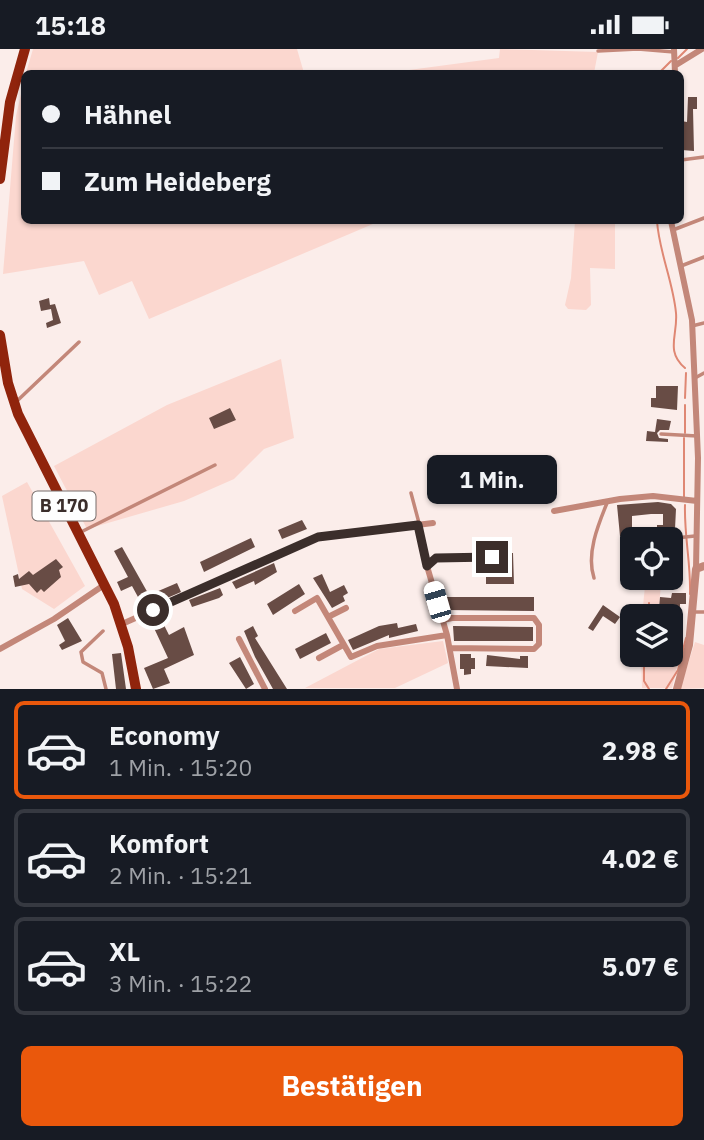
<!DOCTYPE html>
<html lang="de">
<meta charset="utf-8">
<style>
body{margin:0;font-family:"IBM Plex Sans",sans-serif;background:#242831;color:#f1f3f6;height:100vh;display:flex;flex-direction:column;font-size:26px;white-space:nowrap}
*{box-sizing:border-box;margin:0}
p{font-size:23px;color:#9ea1a6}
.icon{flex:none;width:38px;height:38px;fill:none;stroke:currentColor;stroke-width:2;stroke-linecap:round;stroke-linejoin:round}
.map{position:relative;height:640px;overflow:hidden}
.panel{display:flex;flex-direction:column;background:#171b24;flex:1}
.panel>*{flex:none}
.hud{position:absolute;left:21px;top:21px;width:663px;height:154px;border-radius:10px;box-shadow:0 2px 5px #0004;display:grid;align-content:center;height:154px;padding:0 21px;background:#171b24}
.buttons{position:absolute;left:620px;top:478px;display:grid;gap:14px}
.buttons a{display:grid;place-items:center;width:63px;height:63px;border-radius:10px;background:#171b24;box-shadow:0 2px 5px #0004;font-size:35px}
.end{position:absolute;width:32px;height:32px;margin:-16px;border:9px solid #3b2e2b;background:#fff;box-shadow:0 0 0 4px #fff}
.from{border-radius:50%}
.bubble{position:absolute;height:49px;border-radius:10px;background:#171b24;box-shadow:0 2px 5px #0004;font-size:23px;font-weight:800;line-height:49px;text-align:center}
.car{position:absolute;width:21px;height:42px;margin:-21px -10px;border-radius:9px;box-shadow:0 0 5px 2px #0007;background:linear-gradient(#fff 24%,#345 0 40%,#fff 0 76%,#345 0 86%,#fff 0)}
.hud b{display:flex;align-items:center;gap:24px;height:66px;font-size:26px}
.hud b+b{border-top:2px solid #363941}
.hud i{width:18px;height:18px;background:#f1f3f6}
ul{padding:12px 0 0;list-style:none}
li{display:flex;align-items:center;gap:21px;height:98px;margin:0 14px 10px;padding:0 7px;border:4px solid #363941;border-radius:10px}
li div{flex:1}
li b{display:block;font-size:26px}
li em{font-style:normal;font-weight:800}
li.active{border-color:#ea580c}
li>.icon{width:63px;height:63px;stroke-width:1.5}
.primary-button{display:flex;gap:14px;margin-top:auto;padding:14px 21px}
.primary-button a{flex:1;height:80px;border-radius:10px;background:#ea580c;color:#fff;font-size:28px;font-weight:800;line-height:80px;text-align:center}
.status{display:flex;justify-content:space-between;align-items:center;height:49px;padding:0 35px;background:#171b24;direction:ltr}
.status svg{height:19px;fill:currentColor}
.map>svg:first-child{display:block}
</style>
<div class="status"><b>15:18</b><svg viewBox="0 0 49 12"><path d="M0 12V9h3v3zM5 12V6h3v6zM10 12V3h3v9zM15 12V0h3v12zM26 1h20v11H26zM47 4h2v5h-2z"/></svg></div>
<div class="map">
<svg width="704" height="640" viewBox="0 0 704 640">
<rect width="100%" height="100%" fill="#fbedea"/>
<path fill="#fbd7cf" d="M33 0H297L304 24H26Z
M500 0 598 3 594 24H407L409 21 499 9Z
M24 32V172H380L149 270 132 232 99 246 84 212 3 225 16 67Z
M575 172H615V220L590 219 591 256 586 261 568 260 565 256 571 229Z
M281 310 294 389 264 400 234 430 184 452 87 480 54 417 167 356Z
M27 433 85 537 54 560 22 540 2 447Z
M661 536 658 567H642L645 537Z
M443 592 448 614 395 639H305L379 600Z
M695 593 704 596V639L680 640Z
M670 599 681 602 672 639H642L641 606H670Z"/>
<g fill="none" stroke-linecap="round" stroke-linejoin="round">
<path stroke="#df8773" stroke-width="2" d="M678 9 687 0
M659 24 671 12
M657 172C659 203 673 232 676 264 678 286 665 302 685 319
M685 349 686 324
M685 356V384
M684 389V448
M685 456C684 486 691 515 690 545
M649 567V554
M644 606V632L649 640
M666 640 678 621 686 589"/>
</g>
<path fill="#684c45" d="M688 48H697V60H693L694 102 682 101 684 85H681V72L687 73Z
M49 249 50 256 55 255 61 274 47 279 46 274 53 271 51 260 41 262 39 252Z
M656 337H678L677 361 651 358V349H656Z
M230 359 236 371 214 380 209 369Z
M657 370 671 372 669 381H660L657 384 659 389 668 390V393L646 392 647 382 655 383Z
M658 453 671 455 676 460 675 480 671 485 657 488V476H663V465H651L632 467V487H620L617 456Z
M302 471 307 480 282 490 278 481Z
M251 489 255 498 204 523 200 513Z
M122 498 149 546 177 534 181 543 144 559 132 537 121 542 117 533 128 528 114 502Z
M503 504H513L514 535H486V523H504Z
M56 510 63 518 59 521 61 528 44 543 41 540 37 544 29 535 15 538 13 527 18 525 19 530 29 522 33 526Z
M274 514 277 523 255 536 254 532 236 540 232 533Z
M322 525 330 543 344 536 348 544 343 547 345 552 332 559 313 529Z
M299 535 305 545 273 566 267 555Z
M220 539 223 546 219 549 192 558 189 551Z
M672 544H686V555H680L679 575H671L672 560 659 559 660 548 671 549Z
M445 548H534V562L446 561Z
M603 556 620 568 615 575 603 567 593 582 588 579Z
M68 569 82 592 62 601 59 596 65 592 57 576Z
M163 574 169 586 184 578 194 606 164 620 170 634 153 640 144 619 168 609 154 579Z
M397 574 398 579 416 575 418 582 389 589V586L353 601 348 591 379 577Z
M253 577 258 587 255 589 287 640H273L255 608 244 582Z
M453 577 533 578V592H454Z
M326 584 331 594 300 610 295 600Z
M121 604 126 640H116L112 605Z
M460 605H471V609H475V620H471V625L464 626V620H460Z
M487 606 520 610V607H528V619L486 617Z
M240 608 254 635 246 640 229 614Z"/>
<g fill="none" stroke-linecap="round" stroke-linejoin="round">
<path stroke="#c38779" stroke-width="3.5" d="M598 2 638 0 674 3
M681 111 704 108
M673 181 704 169
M681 217 704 208
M692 277 704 274
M695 329 704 324
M17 352 79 293
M661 385 697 387
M411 444 419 474
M418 476 426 515
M79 484 215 416
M665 490 695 487
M594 529C586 505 598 476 607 454
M694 563H704
M103 582 81 603 83 613 102 624 106 640"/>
<path stroke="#c38779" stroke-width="6" d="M674 0 675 24
M676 16 702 0
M671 172 692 271 698 409 696 520
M554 462 620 450 653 447 697 452
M295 562 317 549 351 608 377 597 447 586
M328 568 346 559
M443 571 452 569H534L539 576V595L534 600 450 599
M122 575 318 488 433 474
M239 590 265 640
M0 600 54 570 104 536
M319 609 343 596
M457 640 447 586 427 517 436 509 492 507"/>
<path stroke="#c38779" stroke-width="8" d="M677 640 689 596 696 520 704 517"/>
<path stroke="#90240c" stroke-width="10" d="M0 130 10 53 25 0
M0 286 8 334 18 365 114 555 128 598 136 640"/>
</g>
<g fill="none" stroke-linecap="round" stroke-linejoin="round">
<path stroke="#3b2e2b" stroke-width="9" d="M153 561 318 488 418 476 427 517 436 509 492 508"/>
</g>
<g text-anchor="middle" stroke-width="7" stroke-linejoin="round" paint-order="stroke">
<rect fill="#fefefe" stroke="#766c6a" stroke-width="2" x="32.5" y="442.5" width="63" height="29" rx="5"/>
<g font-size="18" font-weight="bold" fill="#3b2e2b">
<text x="64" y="463">B 170</text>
</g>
</g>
</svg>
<div class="buttons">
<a><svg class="icon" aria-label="locate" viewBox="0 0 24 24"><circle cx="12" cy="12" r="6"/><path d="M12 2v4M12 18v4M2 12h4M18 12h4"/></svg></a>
<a><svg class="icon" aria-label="layers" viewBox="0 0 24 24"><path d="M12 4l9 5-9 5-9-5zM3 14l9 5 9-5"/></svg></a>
</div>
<i class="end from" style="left:153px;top:561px"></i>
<i class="end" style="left:492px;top:508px"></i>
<div class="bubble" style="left:427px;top:406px;width:130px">1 Min.</div>
<i class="car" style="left:437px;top:553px;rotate:344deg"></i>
<div class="hud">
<b><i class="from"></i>Hähnel</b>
<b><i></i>Zum Heideberg</b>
</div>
</div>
<section class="panel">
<ul>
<li class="active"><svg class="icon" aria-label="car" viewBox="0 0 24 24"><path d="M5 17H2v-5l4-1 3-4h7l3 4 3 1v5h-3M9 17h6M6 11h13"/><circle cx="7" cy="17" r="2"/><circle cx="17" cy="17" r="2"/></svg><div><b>Economy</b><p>1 Min. · 15:20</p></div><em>2.98 €</em></li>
<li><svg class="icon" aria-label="car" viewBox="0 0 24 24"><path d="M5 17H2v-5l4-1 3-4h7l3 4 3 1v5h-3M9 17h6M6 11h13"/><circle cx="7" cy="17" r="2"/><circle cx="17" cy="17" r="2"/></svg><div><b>Komfort</b><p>2 Min. · 15:21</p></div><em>4.02 €</em></li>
<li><svg class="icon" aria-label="car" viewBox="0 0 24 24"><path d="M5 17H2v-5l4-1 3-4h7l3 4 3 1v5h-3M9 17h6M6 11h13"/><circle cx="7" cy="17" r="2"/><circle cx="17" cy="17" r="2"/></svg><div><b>XL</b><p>3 Min. · 15:22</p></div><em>5.07 €</em></li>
</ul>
<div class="primary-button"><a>Bestätigen</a></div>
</section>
